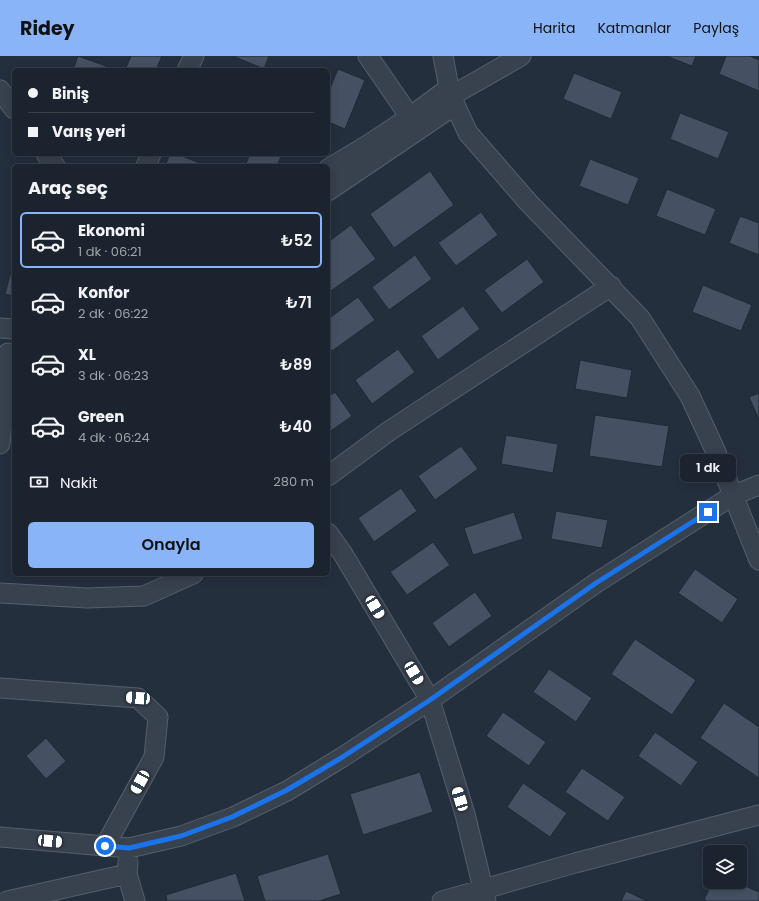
<!DOCTYPE html>
<html lang="tr">
<meta charset="utf-8">
<style>
body{margin:0;font-family:Poppins,sans-serif;background:#242b36;color:#f1f3f6;height:100vh;display:flex;flex-direction:column;font-size:15px;white-space:nowrap}
*{box-sizing:border-box;margin:0}
p{font-size:13px;color:#a0a4aa}
.icon{flex:none;width:22px;height:22px;fill:none;stroke:currentColor;stroke-width:2;stroke-linecap:round;stroke-linejoin:round}
.map{position:relative;flex:1;overflow:hidden}
.drawer{position:absolute;left:12px;top:108px;width:318px;height:412px;display:flex;flex-direction:column;background:#1b232e;border-radius:6px;box-shadow:0 2px 10px #0003,0 0 0 1px #39404a}
.drawer>*{flex:none}
.top-card{position:absolute;left:12px;top:12px;width:318px;height:88px;border-radius:6px;box-shadow:0 2px 10px #0003,0 0 0 1px #39404a;display:grid;align-content:center;height:88px;padding:0 16px;background:#1b232e}
.fabs{position:absolute;left:703px;top:789px;display:grid;gap:8px}
.fabs a{display:grid;place-items:center;width:44px;height:44px;border-radius:6px;background:#1b232e;box-shadow:0 2px 10px #0003,0 0 0 1px #39404a;font-size:20px}
.end{position:absolute;width:18px;height:18px;margin:-9px;border:5px solid #1a73e8;background:#fff;box-shadow:0 0 0 2px #fff}
.from{border-radius:50%}
.bubble{position:absolute;height:28px;border-radius:6px;background:#1b232e;box-shadow:0 2px 10px #0003,0 0 0 1px #39404a;font-size:13px;font-weight:600;line-height:28px;text-align:center}
.car{position:absolute;width:12px;height:24px;margin:-12px -6px;border-radius:5px;box-shadow:0 0 3px 1px #0007;background:linear-gradient(#fff 24%,#345 0 40%,#fff 0 76%,#345 0 86%,#fff 0)}
.top-card b{display:flex;align-items:center;gap:14px;height:38px;font-size:15px}
.top-card b+b{border-top:1px solid #39404a}
.top-card i{width:10px;height:10px;background:#f1f3f6}
ul{padding:0;list-style:none}
li{display:flex;align-items:center;gap:12px;height:56px;margin:0 8px 6px;padding:0 8px;border:2px solid transparent;border-radius:6px}
li div{flex:1}
li b{display:block;font-size:15px}
li em{font-style:normal;font-weight:600}
li.selected{border-color:#8ab4f8}
li>.icon{width:36px;height:36px;stroke-width:1.5}
h2{padding:0 16px;font-size:18px;line-height:48px}
.pay{display:flex;align-items:center;gap:10px;height:44px;padding:0 16px;font-size:15px}
.pay p{margin-inline-start:auto}
.action{display:flex;gap:8px;margin-top:auto;padding:8px 16px}
.action a{flex:1;height:46px;border-radius:6px;background:#8ab4f8;color:#111;font-size:16px;font-weight:600;line-height:46px;text-align:center}
header{display:flex;align-items:center;gap:24px;box-sizing:border-box;height:56px;padding:0 20px;background:#8ab4f8;color:#111}
header strong{font-size:19px}
nav{display:flex;gap:22px;margin-inline-start:auto;font-size:14px}
.map>svg:first-child{display:block}
</style>
<header>
<strong>Ridey</strong>
<nav><a>Harita</a><a>Katmanlar</a><a>Paylaş</a></nav>
</header>
<div class="map">
<svg width="759" height="845" viewBox="0 0 759 845">
<rect width="100%" height="100%" fill="#242f3e"/>
<path fill="#455162" stroke="#1f2835" d="M78 0 106 10 104 14H73Z
M131 0H162L156 14H125Z
M233 0H269L264 13Z
M666 0H696L692 10Z
M726 0H750L759 4V35L719 18Z
M338 13 365 24 345 73 328 66V37Z
M574 17 622 36 611 63 563 43Z
M680 57 729 76 718 103 670 83Z
M170 98H177L207 110H165Z
M250 98H282L277 110H245Z
M590 103 639 122 628 149 579 130Z
M430 115 454 149 394 192 370 158Z
M667 133 716 153 705 179 656 160Z
M481 156 498 179 456 210 438 187Z
M740 160 759 167V199L729 187Z
M351 169 376 203 328 237V186Z
M415 199 432 223 389 254 372 231Z
M527 203 544 226 502 257 484 234Z
M14 204V240L5 238Z
M703 229 752 249 741 275 692 256Z
M358 241 375 264 332 295 328 290V263Z
M463 250 480 273 438 304 421 280Z
M398 293 415 316 372 348 355 324Z
M580 304 632 314 627 342 575 333Z
M335 336 352 360 328 377V341Z
M759 337V364L749 341Z
M595 359 669 370 662 411 589 400Z
M506 379 558 388 553 417 501 408Z
M461 390 478 413 435 444 418 420Z
M401 432 417 455 374 486 358 462Z
M556 455 608 464 602 492 551 483Z
M514 456 523 483 473 499 464 472Z
M433 486 450 509 407 539 390 516Z
M695 513 738 543 722 567 678 537Z
M475 536 492 560 449 591 432 567Z
M635 583 696 624 672 659 611 618Z
M549 613 592 642 576 666 533 636Z
M724 647 759 671V722L700 682Z
M503 656 546 686 529 710 486 680Z
M655 676 698 706 681 730 638 700Z
M46 682 66 705 46 723 26 700Z
M582 712 625 741 608 765 565 736Z
M420 716 433 756 363 779 350 738Z
M523 727 567 757 550 781 507 751Z
M328 798 341 838 319 845H265L257 820Z
M236 817 245 845H167L166 839Z
M712 826H736L759 836V845H707L704 844Z
M626 835 647 845H621Z"/>
<g fill="none" stroke-linecap="round" stroke-linejoin="round">
<defs>
<path id="street" d="M368 0 410 61
M443 0 449 32 455 49 468 77 528 146 640 262 690 340 715 394 759 504
M187 14 194 0
M0 34 14 53
M451 40 521 0
M46 98 55 110
M146 110 151 98
M328 113 371 87 410 61 449 32
M328 135 455 49
M0 272 14 273
M0 388 8 297
M328 420 389 375 611 230
M328 477 343 498 430 644 465 758 486 845
M0 537 87 542 144 540 193 518
M0 632 138 642 158 661 154 701 105 790
M0 781 129 792 181 780 233 761 287 735 341 702 430 644 596 527 732 440 759 429
M128 806 127 818 135 845
M7 845 127 818
M442 845 575 807 759 759"/>
</defs>
<use href="#street" stroke="#565f6c" stroke-width="21"/>
<use href="#street" stroke="#38414e" stroke-width="19"/>
</g>
<g fill="none" stroke-linecap="round" stroke-linejoin="round">
<path stroke="#1a73e8" stroke-width="5" d="M105 790 129 792 181 780 232 761 287 734 341 702 430 644 596 527 708 456"/>
</g>
</svg>
<div class="fabs">
<a><svg class="icon" aria-label="layers" viewBox="0 0 24 24"><path d="M12 4l9 5-9 5-9-5zM3 14l9 5 9-5"/></svg></a>
</div>
<i class="end from" style="left:105px;top:790px"></i>
<i class="end" style="left:708px;top:456px"></i>
<div class="bubble" style="left:680px;top:398px;width:56px">1 dk</div>
<i class="car" style="left:375px;top:551px;rotate:149deg"></i>
<i class="car" style="left:414px;top:617px;rotate:149deg"></i>
<i class="car" style="left:138px;top:642px;rotate:274deg"></i>
<i class="car" style="left:140px;top:726px;rotate:209deg"></i>
<i class="car" style="left:460px;top:743px;rotate:343deg"></i>
<i class="car" style="left:50px;top:785px;rotate:95deg"></i>
<div class="top-card">
<b><i class="from"></i>Biniş</b>
<b><i></i>Varış yeri</b>
</div>
<section class="drawer">
<h2>Araç seç</h2>
<ul>
<li class="selected"><svg class="icon" aria-label="car" viewBox="0 0 24 24"><path d="M5 17H2v-5l4-1 3-4h7l3 4 3 1v5h-3M9 17h6M6 11h13"/><circle cx="7" cy="17" r="2"/><circle cx="17" cy="17" r="2"/></svg><div><b>Ekonomi</b><p>1 dk · 06:21</p></div><em>₺52</em></li>
<li><svg class="icon" aria-label="car" viewBox="0 0 24 24"><path d="M5 17H2v-5l4-1 3-4h7l3 4 3 1v5h-3M9 17h6M6 11h13"/><circle cx="7" cy="17" r="2"/><circle cx="17" cy="17" r="2"/></svg><div><b>Konfor</b><p>2 dk · 06:22</p></div><em>₺71</em></li>
<li><svg class="icon" aria-label="car" viewBox="0 0 24 24"><path d="M5 17H2v-5l4-1 3-4h7l3 4 3 1v5h-3M9 17h6M6 11h13"/><circle cx="7" cy="17" r="2"/><circle cx="17" cy="17" r="2"/></svg><div><b>XL</b><p>3 dk · 06:23</p></div><em>₺89</em></li>
<li><svg class="icon" aria-label="car" viewBox="0 0 24 24"><path d="M5 17H2v-5l4-1 3-4h7l3 4 3 1v5h-3M9 17h6M6 11h13"/><circle cx="7" cy="17" r="2"/><circle cx="17" cy="17" r="2"/></svg><div><b>Green</b><p>4 dk · 06:24</p></div><em>₺40</em></li>
</ul>
<div class="pay"><svg class="icon" aria-label="cash" viewBox="0 0 24 24"><path d="M3 7h18v10H3z"/><circle cx="12" cy="12" r="2"/></svg>Nakit<p>280 m</p></div>
<div class="action"><a>Onayla</a></div>
</section>
</div>
